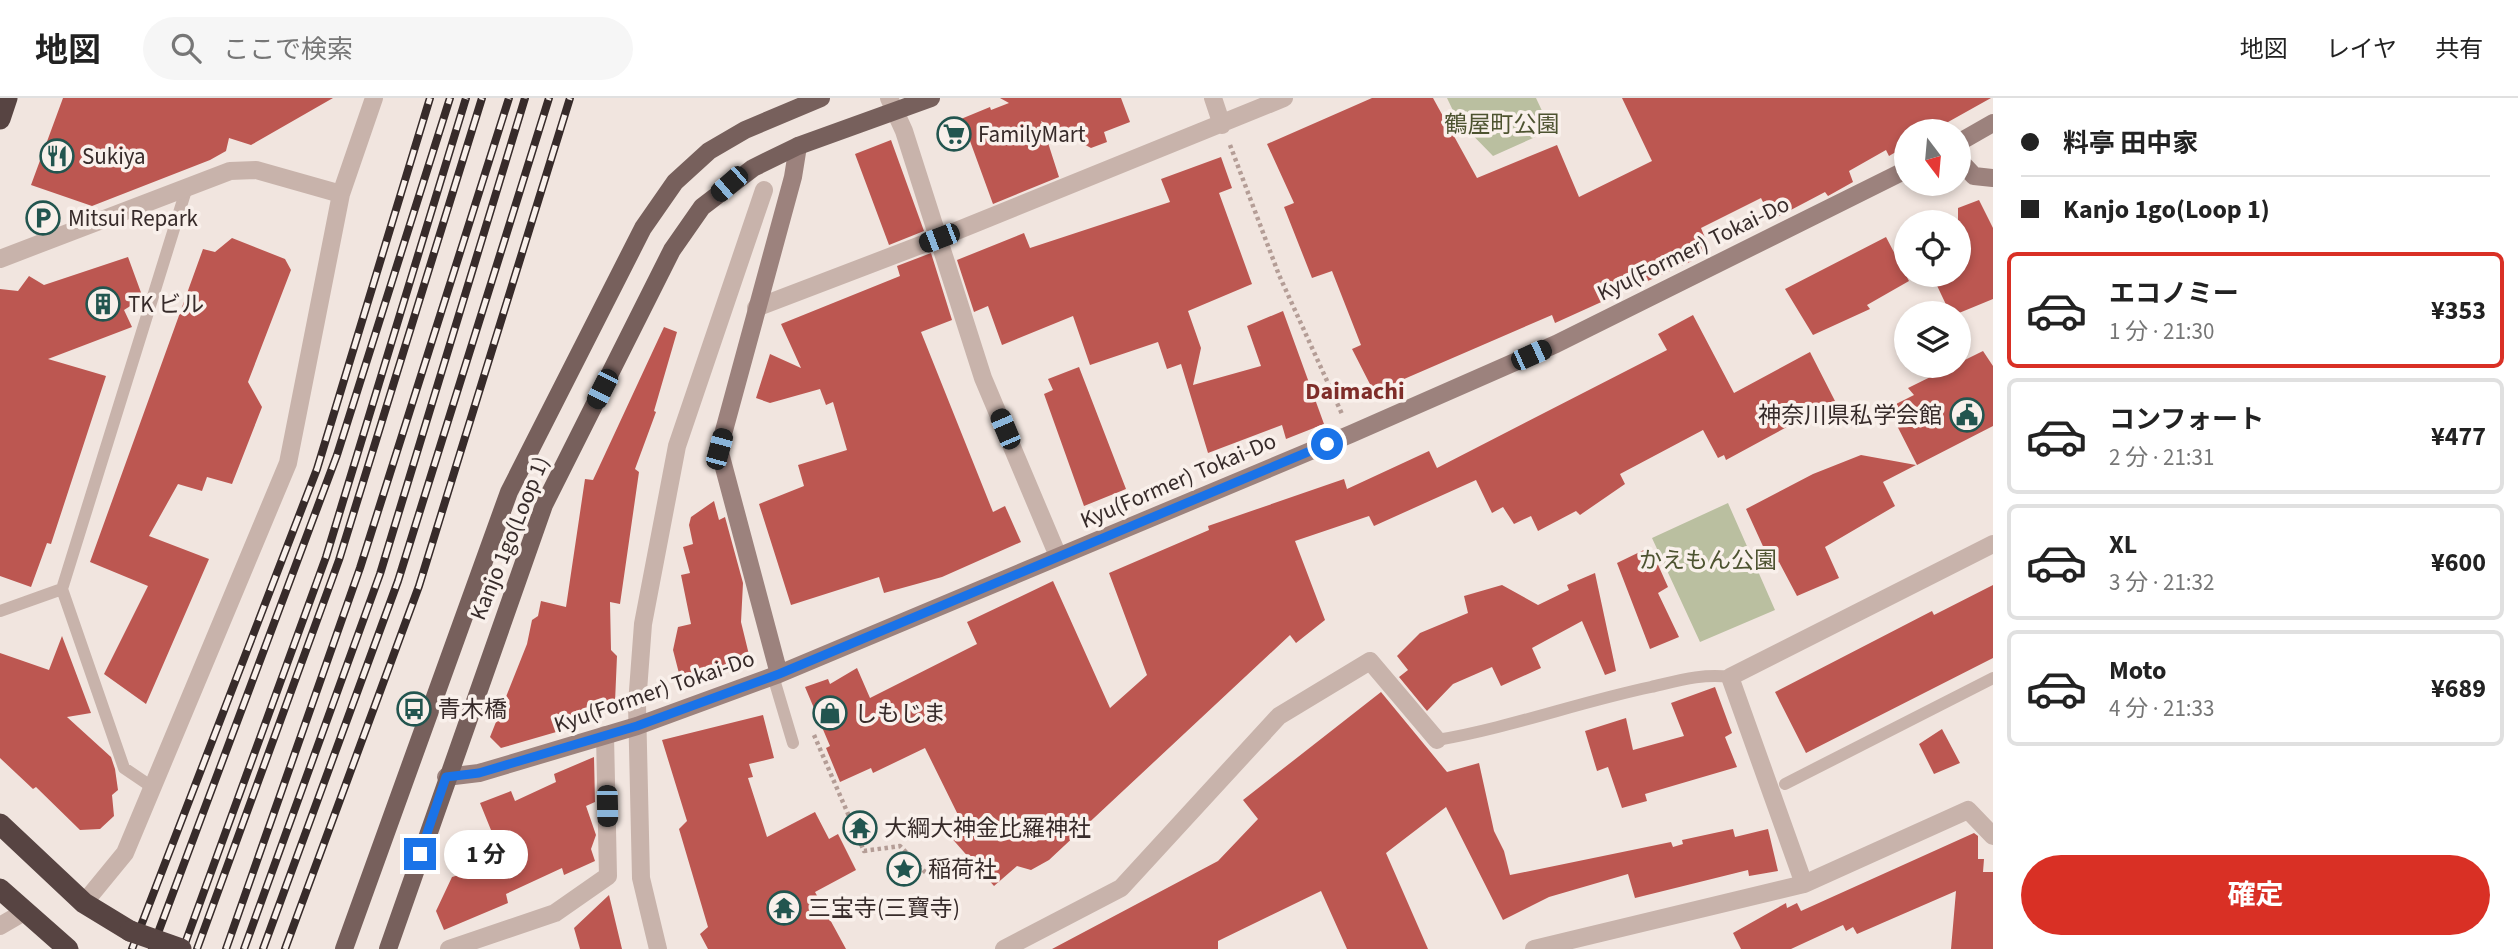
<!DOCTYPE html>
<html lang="ja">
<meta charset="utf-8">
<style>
body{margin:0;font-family:"Source Sans 3","Noto Sans JP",sans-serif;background:#f6f6f6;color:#222;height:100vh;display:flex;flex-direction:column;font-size:26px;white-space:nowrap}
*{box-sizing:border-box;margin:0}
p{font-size:23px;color:#767676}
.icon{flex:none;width:38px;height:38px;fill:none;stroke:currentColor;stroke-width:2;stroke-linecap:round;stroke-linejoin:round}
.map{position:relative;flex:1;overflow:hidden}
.side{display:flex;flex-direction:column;background:#fff;width:525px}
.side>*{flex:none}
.top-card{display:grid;align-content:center;height:154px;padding:0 28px;background:#fff}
.needle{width:46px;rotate:164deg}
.fabs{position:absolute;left:1894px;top:21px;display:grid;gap:14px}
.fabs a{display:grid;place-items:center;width:77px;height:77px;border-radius:50%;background:#fff;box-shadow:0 4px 10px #0003;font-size:35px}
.end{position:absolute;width:32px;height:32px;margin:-16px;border:9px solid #1a73e8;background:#fff;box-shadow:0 0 0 4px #fff}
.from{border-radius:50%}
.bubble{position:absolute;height:49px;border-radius:24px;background:#fff;box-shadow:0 4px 10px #0003;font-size:23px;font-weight:700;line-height:49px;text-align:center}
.car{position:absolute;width:21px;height:42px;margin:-21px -10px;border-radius:9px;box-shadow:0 0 5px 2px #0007;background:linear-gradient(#222 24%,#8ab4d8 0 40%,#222 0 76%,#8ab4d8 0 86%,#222 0)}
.top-card b{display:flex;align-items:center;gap:24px;height:66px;font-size:26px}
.top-card b+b{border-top:2px solid #e0e0e0}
.top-card i{width:18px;height:18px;background:#222}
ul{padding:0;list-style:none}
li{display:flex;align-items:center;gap:21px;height:116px;margin:0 14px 10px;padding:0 14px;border:4px solid #e0e0e0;border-radius:10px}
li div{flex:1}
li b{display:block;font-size:26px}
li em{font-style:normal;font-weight:700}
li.on{border-color:#d93025}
li>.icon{width:63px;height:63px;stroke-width:1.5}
.cta{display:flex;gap:14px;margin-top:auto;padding:14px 28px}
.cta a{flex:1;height:80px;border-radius:42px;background:#d93025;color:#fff;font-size:28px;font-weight:700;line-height:80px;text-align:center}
header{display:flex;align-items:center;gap:42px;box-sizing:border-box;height:98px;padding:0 35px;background:#fff;border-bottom:2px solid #e0e0e0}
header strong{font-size:33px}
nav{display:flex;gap:38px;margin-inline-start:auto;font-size:24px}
.search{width:490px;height:63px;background:#f6f6f6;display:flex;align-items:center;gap:18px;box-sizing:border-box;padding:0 24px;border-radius:38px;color:#767676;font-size:26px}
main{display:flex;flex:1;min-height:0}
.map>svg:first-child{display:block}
</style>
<header>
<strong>地図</strong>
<div class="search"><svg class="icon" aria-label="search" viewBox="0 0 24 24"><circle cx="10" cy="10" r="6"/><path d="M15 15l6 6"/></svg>ここで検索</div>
<nav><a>地図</a><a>レイヤ</a><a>共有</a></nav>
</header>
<main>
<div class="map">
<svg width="1993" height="851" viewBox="0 0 1993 851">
<rect width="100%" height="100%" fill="#f1e5df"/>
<path fill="#babfa0" d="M1447 0H1536L1551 32 1493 58 1457 21Z
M1728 405 1775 512 1700 544 1652 440Z"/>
<path fill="#bc5751" d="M63 0H333L251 47 229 40 226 53 210 62 92 108 31 87Z
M1000 0H1121L1130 24 1104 34 1107 44 1091 50 1041 23 1059 79 993 106 970 43 952 51 944 28 990 9 991 12 1009 5Z
M1372 0H1433L1477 80 1557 47 1579 99 1652 63 1622 0H1991L1932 33H1906V48L1889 58 1886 52 1849 73 1853 84 1828 98 1825 94 1772 122 1761 100 1701 130 1710 152 1692 163 1555 225 1552 217 1374 294 1352 251 1361 247 1332 173 1312 180 1284 109 1294 105 1267 46Z
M891 42 924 133 889 147 855 56Z
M1221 59 1232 90 1219 95 1252 186 1188 213 1201 250 1193 287 1261 268 1247 228 1283 213 1324 326 1286 341 1282 327 1208 355 1181 266 1167 271 1158 244 1090 267 1073 218 1002 247 988 208 974 214 957 162 1024 135 1030 150 1170 104 1161 81Z
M1979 102 1993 130V201L1959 215H1950L1932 177H1958V110Z
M1886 139 1909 183 1867 207 1870 211 1813 237 1785 191Z
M232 140 285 161 291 172 248 284 262 309 232 386 207 379 202 393 178 386 149 438 209 461 146 606 104 576 148 488 90 464 203 151 215 154Z
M931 155 952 222 921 234 993 414 1005 408 1021 444 942 479 884 495 879 479 791 507 759 406 804 388 798 367 847 352 833 304 826 307 820 291 770 305 756 300 770 256 801 270 781 226 900 178 897 168Z
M128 159 143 200 124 212 132 229 48 261 106 278 51 446 47 445 31 489 0 478V191L18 193 29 178 44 187Z
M1693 217 1734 295 1810 254 1835 303 1726 362 1724 357 1718 360 1703 332 1620 376 1625 386 1580 417 1576 413 1538 433 1531 418 1514 426 1503 409 1492 415 1476 382 1374 428 1369 418 1295 443 1325 522 1296 545 1290 537 1049 762 1031 772 1017 768 994 788 948 736 965 731 925 650 873 675 871 670 840 684 826 650 830 648 805 589 828 581 830 586 857 570 870 600 977 546 967 524 1053 483 1110 610 1147 577 1109 475 1209 432 1208 428 1344 381 1347 391 1429 353 1437 370 1667 252 1658 236Z
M664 229 677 234 654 313 656 314 635 371 639 374 620 506 610 504 611 552 617 558 615 604 598 607 597 618 578 615 577 628 501 650 490 639 527 546 532 522 538 518 541 503 566 509 585 381 593 382Z
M1983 253 1993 268V328L1917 367 1888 310 1914 297 1908 290Z
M1079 269 1126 391 1084 408 1044 296 1053 292 1048 281Z
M1861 357 1916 367 1883 384 1895 408 1825 449 1839 480 1797 498 1779 464 1772 468 1746 411 1813 376Z
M714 403 719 422 725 419 743 485 741 524 751 565 682 587 673 552 678 529 691 526 681 477 690 475 683 449 693 446 689 427 691 419Z
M1650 449 1668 489 1658 495 1679 539 1650 551 1617 465Z
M1595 475 1616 573 1605 577 1582 523 1532 550 1541 570 1501 588 1492 569 1453 586 1427 613 1399 579 1408 572 1397 558 1420 535 1468 515 1464 498 1502 487 1538 507 1569 492 1567 487Z
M1993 487V560L1806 655 1775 594 1932 513 1934 517Z
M62 538 91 615 67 619 111 659 115 671 118 692 112 697 114 718 100 731 80 732 36 689 33 691 0 660V555L49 572Z
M1715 589 1732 635 1725 639 1737 669 1645 696 1647 703 1622 710 1608 669 1597 673 1585 633 1626 620 1633 652 1684 638 1671 605Z
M1381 594 1447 674 1479 665 1494 733 1504 753 1510 777 1671 744 1673 749 1683 746 1682 742 1733 731 1735 739 1768 731 1778 773 1749 778 1748 772 1635 800 1628 776 1549 799 1503 822 1446 709 1386 755 1428 851H1347L1321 793 1218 843V851H1052L1218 763 1258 721 1243 702Z
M763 617 774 660 749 666 753 679 748 680 767 739 815 714 829 741 838 736 856 772 815 794 846 851H708L700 836 708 829 679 731 687 723 662 642Z
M1942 631 1960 665 1934 676 1919 646Z
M594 659 595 704 586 708 596 737 591 751 595 763 564 777 562 770 506 796 508 805 444 832 436 813 452 779 504 764 480 705 511 693 515 703 556 684 554 676Z
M1974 735 1978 738V761H1984L1983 774H1993V851H1951L1956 793 1857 836 1853 829 1846 833 1843 827 1791 851H1741L1733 835 1786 805 1787 810 1797 805 1801 813Z
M609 797 622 851H580L574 830Z"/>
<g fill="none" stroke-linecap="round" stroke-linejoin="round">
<path stroke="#b49d96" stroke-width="4.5" stroke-dasharray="3.5 3.5" stroke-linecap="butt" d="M1230 47 1279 177 1342 316
M814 637 864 753 900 748 926 775"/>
<path stroke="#c8b3ab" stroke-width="12" d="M0 513 62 491
M773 578 793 645
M1437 642C1509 630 1579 604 1651 589 1677 583 1703 575 1730 579
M1785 686 1993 580
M152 689 124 670 62 491 187 89"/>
<path stroke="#c8b3ab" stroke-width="18" d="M889 0 904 33 983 280 1058 458
M1213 0 1222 27
M0 161 230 73 256 72 341 96
M756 210 939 140 1284 0
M1804 786 1730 579 1993 446
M84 805 125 755 288 365 341 96 374 0
M0 828 24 814
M449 851 555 815 608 778 605 637
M658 851 641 780 637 606 643 526 677 348 764 92
M1004 851 1121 790 1279 618 1370 563 1437 642
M1534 851 1804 786 1968 712 1993 738"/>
<path stroke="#9c827d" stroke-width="18" d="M1958 45 1993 25
M1958 61 1974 78 1993 80
M779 576 719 351 793 79 798 48
M446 679 479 675 637 628 779 576 1351 336 1556 246 1906 72"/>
<path stroke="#77605c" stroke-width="18" d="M344 851 509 394 643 130 675 84 709 53 745 32 821 0
M388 851 544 407 672 152 702 109 753 70 798 48 931 0"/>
<path stroke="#574442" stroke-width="21" d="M0 21 7 0
M0 726 84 805 130 833
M0 791 68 851"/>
<defs>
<path id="rail" d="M132 851 317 371 430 0
M152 851 337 357 450 0
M183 851 326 459 466 0
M197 851 339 462 482 0
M226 851 360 470 509 0
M244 851 380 476 525 0
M263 851 398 483 549 0
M285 851 419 488 570 0"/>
</defs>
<use href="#rail" stroke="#372b2a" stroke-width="8"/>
<use href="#rail" stroke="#f9f0eb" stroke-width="5" stroke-dasharray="16" stroke-linecap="butt"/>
<path stroke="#574442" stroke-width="21" d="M130 833 181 851"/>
</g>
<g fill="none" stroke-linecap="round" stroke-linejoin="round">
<path stroke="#1a73e8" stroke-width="9" d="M420 756 446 679 479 675 637 628 779 576 1327 346"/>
</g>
<defs>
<symbol id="supermarket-ring" viewBox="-11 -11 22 22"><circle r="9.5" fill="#f9f0eb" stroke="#22554f" stroke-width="1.5"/><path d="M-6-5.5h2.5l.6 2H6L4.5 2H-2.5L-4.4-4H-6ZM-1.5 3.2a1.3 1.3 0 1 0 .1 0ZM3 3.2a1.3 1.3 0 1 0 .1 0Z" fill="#22554f"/></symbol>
<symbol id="restaurant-ring" viewBox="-11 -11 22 22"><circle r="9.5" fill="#f9f0eb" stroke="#22554f" stroke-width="1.5"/><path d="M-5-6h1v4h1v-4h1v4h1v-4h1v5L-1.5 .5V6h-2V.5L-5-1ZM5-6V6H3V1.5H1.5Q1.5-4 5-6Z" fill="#22554f"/></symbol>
<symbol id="parking-ring" viewBox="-11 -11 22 22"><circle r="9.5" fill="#f9f0eb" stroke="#22554f" stroke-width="1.5"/><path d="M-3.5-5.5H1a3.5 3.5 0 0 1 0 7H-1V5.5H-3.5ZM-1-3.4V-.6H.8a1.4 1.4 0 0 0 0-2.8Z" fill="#22554f"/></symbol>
<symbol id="building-ring" viewBox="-11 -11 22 22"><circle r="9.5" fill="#f9f0eb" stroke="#22554f" stroke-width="1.5"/><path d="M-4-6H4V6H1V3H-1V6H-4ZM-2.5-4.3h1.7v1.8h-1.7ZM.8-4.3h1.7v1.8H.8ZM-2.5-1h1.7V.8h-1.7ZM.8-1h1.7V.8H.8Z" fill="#22554f"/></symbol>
<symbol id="civic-ring" viewBox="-11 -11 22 22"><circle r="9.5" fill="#f9f0eb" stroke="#22554f" stroke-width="1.5"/><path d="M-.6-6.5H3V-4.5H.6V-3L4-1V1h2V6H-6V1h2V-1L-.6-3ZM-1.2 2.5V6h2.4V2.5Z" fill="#22554f"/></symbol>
<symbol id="bus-ring" viewBox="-11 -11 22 22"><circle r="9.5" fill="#f9f0eb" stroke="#22554f" stroke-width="1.5"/><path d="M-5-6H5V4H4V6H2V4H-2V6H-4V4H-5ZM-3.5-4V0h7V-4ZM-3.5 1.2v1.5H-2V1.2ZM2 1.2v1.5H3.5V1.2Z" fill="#22554f"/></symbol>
<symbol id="shop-ring" viewBox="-11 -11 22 22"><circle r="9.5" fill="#f9f0eb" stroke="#22554f" stroke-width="1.5"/><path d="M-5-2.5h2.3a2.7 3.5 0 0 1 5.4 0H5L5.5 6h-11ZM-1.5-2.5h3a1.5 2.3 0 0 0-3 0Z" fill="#22554f"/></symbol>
<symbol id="temple-ring" viewBox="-11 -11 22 22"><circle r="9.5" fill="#f9f0eb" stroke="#22554f" stroke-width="1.5"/><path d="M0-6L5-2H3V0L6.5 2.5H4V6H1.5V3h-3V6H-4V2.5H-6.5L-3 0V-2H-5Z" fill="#22554f"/></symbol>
<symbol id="sight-ring" viewBox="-11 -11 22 22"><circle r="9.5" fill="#f9f0eb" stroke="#22554f" stroke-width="1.5"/><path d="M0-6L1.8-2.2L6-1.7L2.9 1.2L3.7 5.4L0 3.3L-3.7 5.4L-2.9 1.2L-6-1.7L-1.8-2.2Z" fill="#22554f"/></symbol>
</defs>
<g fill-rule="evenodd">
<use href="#supermarket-ring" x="935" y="17" width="38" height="38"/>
<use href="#restaurant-ring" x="38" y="39" width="38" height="38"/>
<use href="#parking-ring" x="24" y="101" width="38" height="38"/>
<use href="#building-ring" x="84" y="187" width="38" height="38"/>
<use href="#civic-ring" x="1948" y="298" width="38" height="38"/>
<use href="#bus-ring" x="395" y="592" width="38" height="38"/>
<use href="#shop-ring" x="811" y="596" width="38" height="38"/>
<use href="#temple-ring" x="841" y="711" width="38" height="38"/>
<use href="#sight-ring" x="885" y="752" width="38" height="38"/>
<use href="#temple-ring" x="765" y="791" width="38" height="38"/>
</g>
<g text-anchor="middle" stroke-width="7" stroke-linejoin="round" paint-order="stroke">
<g font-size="23" fill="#4d5330" stroke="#f9f0eb">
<text x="1502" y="34">鶴屋町公園</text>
<text x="1708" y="470">かえもん公園</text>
</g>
<g font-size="23" fill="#372b2a" stroke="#f9f0eb" text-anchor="start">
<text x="978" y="44">FamilyMart</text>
<text x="82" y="66">Sukiya</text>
<text x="68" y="128">Mitsui Repark</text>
<text x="128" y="214">TK ビル</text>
<text x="1942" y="325" text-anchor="end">神奈川県私学会館</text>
<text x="438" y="619">青木橋</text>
<text x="854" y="623">しもじま</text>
<text x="884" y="738">大綱大神金比羅神社</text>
<text x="928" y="779">稲荷社</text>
<text x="808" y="818">三宝寺(三寶寺)</text>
</g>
<g font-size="23" fill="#372b2a" stroke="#f9f0eb">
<text transform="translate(1693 150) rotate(-26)" y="8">Kyu(Former) Tokai-Do</text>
<text transform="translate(1178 382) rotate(-23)" y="8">Kyu(Former) Tokai-Do</text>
<text transform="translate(509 440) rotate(-68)" y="8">Kanjo 1go(Loop 1)</text>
<text transform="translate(654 593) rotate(-19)" y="8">Kyu(Former) Tokai-Do</text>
</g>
<g font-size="24" font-weight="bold" fill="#7f2d29" stroke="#f9f0eb">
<text x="1355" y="301">Daimachi</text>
</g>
</g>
</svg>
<div class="fabs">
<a><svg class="needle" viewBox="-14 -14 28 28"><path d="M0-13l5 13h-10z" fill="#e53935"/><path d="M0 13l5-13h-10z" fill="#767676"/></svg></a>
<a><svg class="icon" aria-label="locate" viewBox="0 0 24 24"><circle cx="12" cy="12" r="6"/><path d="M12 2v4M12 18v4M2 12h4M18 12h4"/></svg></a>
<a><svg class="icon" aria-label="layers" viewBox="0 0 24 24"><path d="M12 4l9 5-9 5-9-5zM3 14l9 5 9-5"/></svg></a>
</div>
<i class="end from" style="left:1327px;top:346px"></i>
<i class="end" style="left:420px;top:756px"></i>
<div class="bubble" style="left:444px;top:732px;width:84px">1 分</div>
<i class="car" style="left:729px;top:86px;rotate:229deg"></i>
<i class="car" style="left:939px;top:140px;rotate:249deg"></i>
<i class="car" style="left:1531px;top:257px;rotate:66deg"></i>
<i class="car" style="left:602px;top:291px;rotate:207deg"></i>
<i class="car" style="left:1005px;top:331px;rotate:337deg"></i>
<i class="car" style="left:719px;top:351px;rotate:15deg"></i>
<i class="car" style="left:607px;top:708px;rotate:179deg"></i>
</div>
<section class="side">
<div class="top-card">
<b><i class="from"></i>料亭 田中家</b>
<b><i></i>Kanjo 1go(Loop 1)</b>
</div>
<ul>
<li class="on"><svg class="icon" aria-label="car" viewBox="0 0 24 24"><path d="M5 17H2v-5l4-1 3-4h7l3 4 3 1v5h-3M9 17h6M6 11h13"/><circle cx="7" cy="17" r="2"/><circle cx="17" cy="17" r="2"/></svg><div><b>エコノミー</b><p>1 分 · 21:30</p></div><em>¥353</em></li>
<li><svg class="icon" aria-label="car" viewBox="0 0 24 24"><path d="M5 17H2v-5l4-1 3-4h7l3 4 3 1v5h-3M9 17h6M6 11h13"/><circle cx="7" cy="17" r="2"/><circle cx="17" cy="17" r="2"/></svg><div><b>コンフォート</b><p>2 分 · 21:31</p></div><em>¥477</em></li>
<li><svg class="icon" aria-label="car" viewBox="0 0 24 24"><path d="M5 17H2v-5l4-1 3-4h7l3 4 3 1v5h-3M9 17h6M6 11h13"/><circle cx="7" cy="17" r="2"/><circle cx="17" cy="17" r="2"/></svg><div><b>XL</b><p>3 分 · 21:32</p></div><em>¥600</em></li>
<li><svg class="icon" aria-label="car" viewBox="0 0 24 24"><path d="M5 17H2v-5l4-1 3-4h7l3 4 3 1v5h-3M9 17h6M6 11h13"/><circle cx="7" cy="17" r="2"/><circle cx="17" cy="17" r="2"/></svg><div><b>Moto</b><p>4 分 · 21:33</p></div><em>¥689</em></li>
</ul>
<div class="cta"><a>確定</a></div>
</section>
</main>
